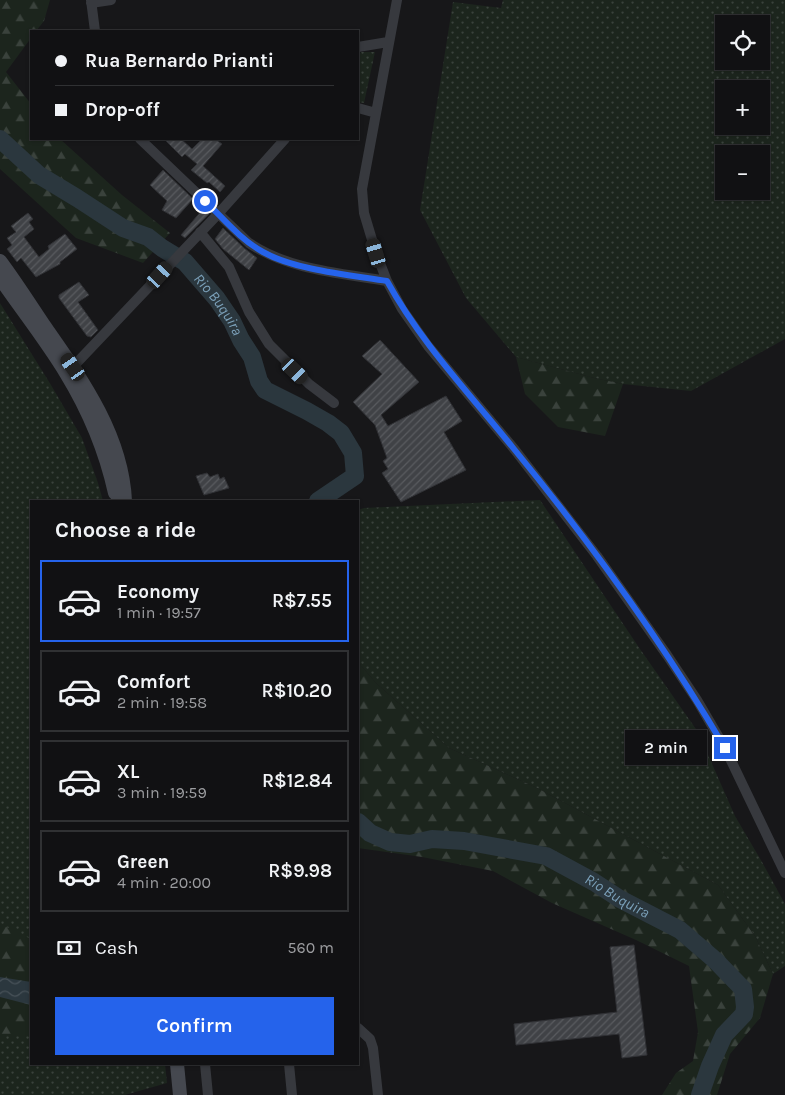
<!DOCTYPE html>
<meta charset="utf-8">
<style>
body{margin:0;font-family:Karla,sans-serif;background:#1a1a1c;color:#f1f3f6;height:100vh;display:flex;flex-direction:column;font-size:19px;white-space:nowrap}
*{box-sizing:border-box;margin:0}
p{font-size:16px;color:#9c9da0}
.icon{flex:none;width:28px;height:28px;fill:none;stroke:currentColor;stroke-width:2;stroke-linecap:round;stroke-linejoin:round}
.map{position:relative;flex:1;overflow:hidden}
.details{position:absolute;left:30px;top:500px;width:329px;height:565px;display:flex;flex-direction:column;background:#111113;border-radius:0px;box-shadow:0 1px 4px #0004,0 0 0 1px #303133}
.details>*{flex:none}
.hud{position:absolute;left:30px;top:30px;width:329px;height:110px;border-radius:0px;box-shadow:0 1px 4px #0004,0 0 0 1px #303133;display:grid;align-content:center;height:110px;padding:0 25px;background:#111113}
.fabs{position:absolute;left:715px;top:15px;display:grid;gap:10px}
.fabs a{display:grid;place-items:center;width:55px;height:55px;border-radius:0px;background:#111113;box-shadow:0 1px 4px #0004,0 0 0 1px #303133;font-size:25px}
.end{position:absolute;width:22px;height:22px;margin:-11px;border:6px solid #2563eb;background:#fff;box-shadow:0 0 0 2px #fff}
.from{border-radius:50%}
.bubble{position:absolute;height:35px;border-radius:0px;background:#111113;box-shadow:0 1px 4px #0004,0 0 0 1px #303133;font-size:16px;font-weight:600;line-height:35px;text-align:center}
.car{position:absolute;width:15px;height:30px;margin:-15px -8px;border-radius:6px;box-shadow:0 0 4px 1px #0007;background:linear-gradient(#222 24%,#8ab4d8 0 40%,#222 0 76%,#8ab4d8 0 86%,#222 0)}
.hud b{display:flex;align-items:center;gap:18px;height:48px;font-size:19px}
.hud b+b{border-top:1px solid #303133}
.hud i{width:12px;height:12px;background:#f1f3f6}
ul{padding:0;list-style:none}
li{display:flex;align-items:center;gap:15px;height:82px;margin:0 10px 8px;padding:0 15px;border:2px solid #303133;border-radius:0px}
li div{flex:1}
li b{display:block;font-size:19px}
li em{font-style:normal;font-weight:600}
li.current{border-color:#2563eb}
li>.icon{width:45px;height:45px;stroke-width:1.5}
h2{padding:0 25px;font-size:22px;line-height:60px}
.pay{display:flex;align-items:center;gap:12px;height:55px;padding:0 25px;font-size:19px}
.pay p{margin-inline-start:auto}
.primary-button{display:flex;gap:10px;margin-top:auto;padding:10px 25px}
.primary-button a{flex:1;height:58px;border-radius:0px;background:#2563eb;color:#fff;font-size:20px;font-weight:600;line-height:58px;text-align:center}
.map>svg:first-child{display:block}
</style>
<div class="map">
<svg width="785" height="1095" viewBox="0 0 785 1095">
<defs>
<pattern id="grass-dots" width="8" height="8" patternUnits="userSpaceOnUse" patternTransform="scale(1.25)"><rect width="8" height="8" fill="#1c251d"/><path d="M2 2h.1M6 6h.1" fill="none" stroke="#3a423c" stroke-width="1.8" stroke-linecap="round"/></pattern>
<pattern id="forest-firs" width="22" height="20" patternUnits="userSpaceOnUse" patternTransform="scale(1.25)"><rect width="22" height="20" fill="#1c251d"/><path d="M5 1l3.5 6h-7zM16 11l3.5 6h-7z" fill="#3a423c"/></pattern>
<pattern id="water-waves" width="16" height="10" patternUnits="userSpaceOnUse" patternTransform="scale(1.25)"><rect width="16" height="10" fill="#2b373e"/><path d="M0 5q4-4 8 0t8 0" fill="none" stroke="#475158"/></pattern>
<pattern id="building-hatch" width="6" height="6" patternUnits="userSpaceOnUse" patternTransform="scale(1.25)"><rect width="6" height="6" fill="#404246"/><path d="M-1 1l2-2M0 6l6-6M5 7l2-2" fill="none" stroke="#595b5f"/></pattern>
</defs>
<rect width="100%" height="100%" fill="#171719"/>
<path fill="url(#grass-dots)" fill-rule="evenodd" d="M503 0H785V339L691 391 623 384 594 378 516 357 466 298 420 210 453 2 501 8ZM724 24H761V61H724ZM724 89H761V126H724ZM724 154H761V191H724Z
M361 52H375L364 103 358 102V57Z
M0 303 51 385 82 438 98 483 103 501H31V1064H165L167 1083 125 1095H0Z
M540 500 640 649 698 732 735 816 762 862 785 904V966L773 974 755 936 718 885 537 788 449 748 376 683 358 662V510L364 508Z"/>
<path fill="url(#forest-firs)" d="M0 0H50L44 21 36 31H31V38L6 72 31 104V139H60L122 195 170 233 143 263 76 238 0 169Z
M516 357 594 378 623 384 605 436 558 427 525 394Z
M358 662 376 683 449 748 537 788 718 885 755 936 773 974 760 1018 730 1054 717 1095H662L676 1073 693 1061 698 1032 689 966 636 940 552 903 493 871 422 857 358 848Z
M0 924 31 939V1035L0 1034Z"/>
<path fill="url(#water-waves)" d="M0 977 31 982V1005L0 997Z"/>
<g fill="none" stroke-linecap="round" stroke-linejoin="round">
<g stroke="#2b373e" stroke-width="18">
<path id="s1" d="M0 139 39 175 77 198 123 228 148 237 162 248 185 262 217 299 232 321 241 340 252 357 259 381 265 390 307 411 328 423 341 433 353 453 355 476 318 501"/>
<path id="s2" d="M358 822 370 833 390 842 410 844 432 839 464 841 546 856 594 882 620 899 680 930 715 960 743 989 745 1007 744 1014 724 1035 710 1066 700 1095"/>
</g>
</g>
<path fill="url(#building-hatch)" stroke="#303135" d="M164 139H181L192 149 202 139H215L222 144 203 166 225 186 220 192 209 182 207 183 191 170 197 164 185 154 182 157Z
M163 170 193 199 176 218 162 210 167 201 150 185Z
M203 209 209 214 185 238 181 235Z
M28 213 33 219 29 222 34 229 24 237 39 257 49 249 48 246 65 234 77 249 60 262V264L36 277 21 258 17 262 7 249 12 245 7 238 16 232 11 226Z
M223 228 244 248 257 258 249 270 223 249 215 239Z
M79 282 89 295 78 302 98 330 91 337 87 336 59 298V295Z
M380 340 419 382 381 415 388 426 446 396 462 421 444 432 466 470 401 502 382 473 388 469 383 461 387 458 375 425 353 402 382 374 362 356Z
M207 473 210 477 218 474 220 479 224 477 229 488 204 495 196 476Z
M634 945 647 1055 622 1058 619 1034 516 1045 514 1024 617 1012 610 947Z"/>
<g fill="none" stroke-linecap="round" stroke-linejoin="round">
<path stroke="#37393e" stroke-width="10" d="M91 0 95 31
M397 0 362 189 364 213 376 253 387 281 402 309 428 346 515 450 597 556 667 655 697 700 725 748 785 873
M91 3 111 0
M358 47 388 42
M358 108 376 113
M140 139 249 243C289 270 340 273 387 281
M200 232 229 267 249 312 269 344 309 384 334 403
M69 371 218 214 285 139
M358 1028 370 1039 373 1048 378 1095
M205 1064 208 1095
M289 1064 292 1095"/>
<path stroke="#45484f" stroke-width="14" d="M0 261C15 281 29 303 43 324 80 377 122 434 125 501
M0 278C22 310 46 340 66 373 88 409 106 452 115 493
M177 1064 180 1095"/>
</g>
<g fill="none" stroke-linecap="round" stroke-linejoin="round">
<path stroke="#2563eb" stroke-width="6" d="M205 201C223 218 241 240 263 252 295 270 350 275 387 281 421 343 470 394 514 449 591 543 663 643 725 748"/>
</g>
<g text-anchor="middle" stroke-width="5" stroke-linejoin="round" paint-order="stroke">
<g font-size="15" font-style="italic" fill="#7ba0b9" stroke="#121214">
<text dy="5" stroke="none"><textPath href="#s1" startOffset="278">Rio Buquira</textPath></text>
<text dy="5" stroke="none"><textPath href="#s2" startOffset="278">Rio Buquira</textPath></text>
</g>
</g>
</svg>
<div class="fabs">
<a><svg class="icon" aria-label="locate" viewBox="0 0 24 24"><circle cx="12" cy="12" r="6"/><path d="M12 2v4M12 18v4M2 12h4M18 12h4"/></svg></a>
<a>+</a>
<a>−</a>
</div>
<i class="end from" style="left:205px;top:201px"></i>
<i class="end" style="left:725px;top:748px"></i>
<div class="bubble" style="left:625px;top:730px;width:82px">2 min</div>
<i class="car" style="left:376px;top:253px;rotate:343deg"></i>
<i class="car" style="left:160px;top:275px;rotate:42deg"></i>
<i class="car" style="left:73px;top:367px;rotate:325deg"></i>
<i class="car" style="left:295px;top:371px;rotate:134deg"></i>
<div class="hud">
<b><i class="from"></i>Rua Bernardo Prianti</b>
<b><i></i>Drop-off</b>
</div>
<section class="details">
<h2>Choose a ride</h2>
<ul>
<li class="current"><svg class="icon" aria-label="car" viewBox="0 0 24 24"><path d="M5 17H2v-5l4-1 3-4h7l3 4 3 1v5h-3M9 17h6M6 11h13"/><circle cx="7" cy="17" r="2"/><circle cx="17" cy="17" r="2"/></svg><div><b>Economy</b><p>1 min · 19:57</p></div><em>R$7.55</em></li>
<li><svg class="icon" aria-label="car" viewBox="0 0 24 24"><path d="M5 17H2v-5l4-1 3-4h7l3 4 3 1v5h-3M9 17h6M6 11h13"/><circle cx="7" cy="17" r="2"/><circle cx="17" cy="17" r="2"/></svg><div><b>Comfort</b><p>2 min · 19:58</p></div><em>R$10.20</em></li>
<li><svg class="icon" aria-label="car" viewBox="0 0 24 24"><path d="M5 17H2v-5l4-1 3-4h7l3 4 3 1v5h-3M9 17h6M6 11h13"/><circle cx="7" cy="17" r="2"/><circle cx="17" cy="17" r="2"/></svg><div><b>XL</b><p>3 min · 19:59</p></div><em>R$12.84</em></li>
<li><svg class="icon" aria-label="car" viewBox="0 0 24 24"><path d="M5 17H2v-5l4-1 3-4h7l3 4 3 1v5h-3M9 17h6M6 11h13"/><circle cx="7" cy="17" r="2"/><circle cx="17" cy="17" r="2"/></svg><div><b>Green</b><p>4 min · 20:00</p></div><em>R$9.98</em></li>
</ul>
<div class="pay"><svg class="icon" aria-label="cash" viewBox="0 0 24 24"><path d="M3 7h18v10H3z"/><circle cx="12" cy="12" r="2"/></svg>Cash<p>560 m</p></div>
<div class="primary-button"><a>Confirm</a></div>
</section>
</div>
